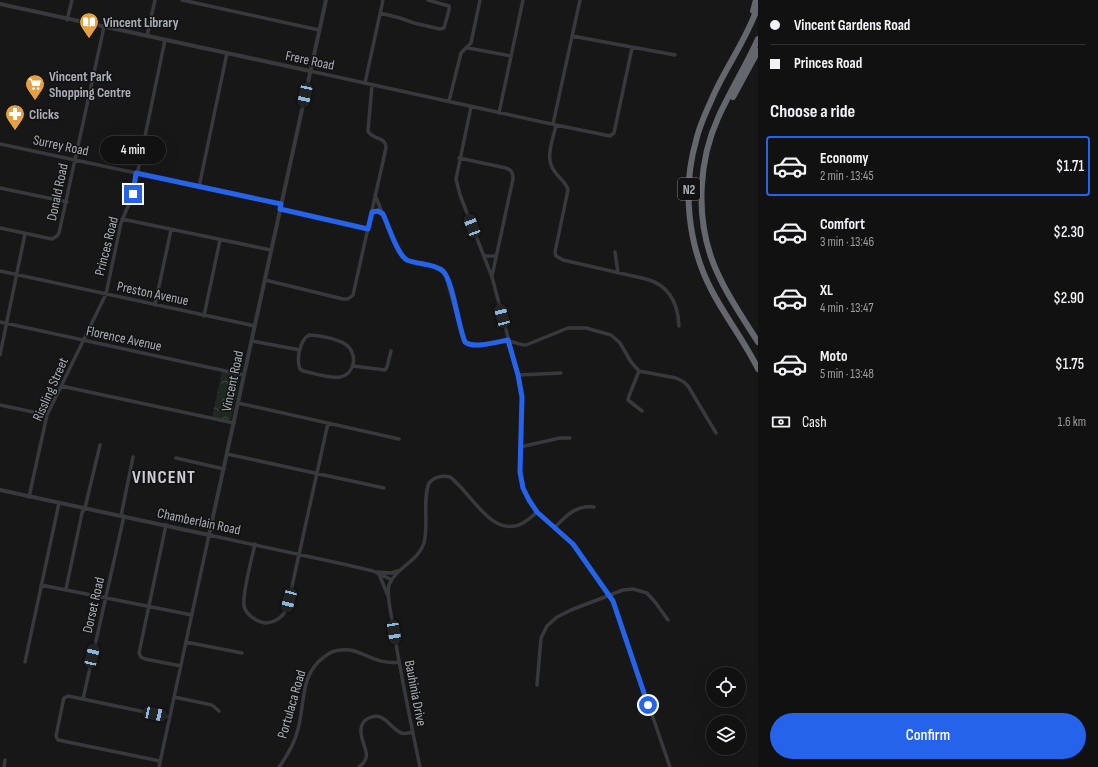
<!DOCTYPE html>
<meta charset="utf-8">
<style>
body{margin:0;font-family:"Sofia Sans Condensed",sans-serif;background:#1a1a1b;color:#f1f3f6;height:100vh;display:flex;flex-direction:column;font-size:15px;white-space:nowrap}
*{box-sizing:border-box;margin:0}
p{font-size:13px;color:#9c9d9f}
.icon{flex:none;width:22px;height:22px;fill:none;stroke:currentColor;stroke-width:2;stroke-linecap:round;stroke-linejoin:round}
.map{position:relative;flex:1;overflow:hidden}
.details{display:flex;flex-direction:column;background:#111112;width:340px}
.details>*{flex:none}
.guide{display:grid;align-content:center;height:88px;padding:0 12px;background:#111112}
.tools{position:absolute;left:706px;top:667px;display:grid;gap:8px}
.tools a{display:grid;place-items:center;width:40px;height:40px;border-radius:50%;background:#111112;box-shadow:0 4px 16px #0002,0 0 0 1px #303132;font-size:20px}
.end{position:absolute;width:18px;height:18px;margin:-9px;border:5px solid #2563eb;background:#fff;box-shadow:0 0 0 2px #fff}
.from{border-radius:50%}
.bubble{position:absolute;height:28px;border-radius:14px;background:#111112;box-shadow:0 4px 16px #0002,0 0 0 1px #303132;font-size:13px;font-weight:600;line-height:28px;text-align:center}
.car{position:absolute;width:12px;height:24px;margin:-12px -6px;border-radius:5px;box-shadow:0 0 3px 1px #0007;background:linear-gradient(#222 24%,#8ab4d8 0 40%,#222 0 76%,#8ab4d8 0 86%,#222 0)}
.guide b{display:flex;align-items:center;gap:14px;height:38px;font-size:15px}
.guide b+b{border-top:1px solid #303132}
.guide i{width:10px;height:10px;background:#f1f3f6}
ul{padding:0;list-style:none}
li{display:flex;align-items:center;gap:12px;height:60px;margin:0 8px 6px;padding:0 4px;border:2px solid transparent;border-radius:4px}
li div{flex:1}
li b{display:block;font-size:15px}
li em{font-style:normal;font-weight:600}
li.active{border-color:#2563eb}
li>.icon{width:36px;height:36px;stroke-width:1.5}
h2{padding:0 12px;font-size:18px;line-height:48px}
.pay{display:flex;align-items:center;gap:10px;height:44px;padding:0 12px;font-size:15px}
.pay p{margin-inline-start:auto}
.cta{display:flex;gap:8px;margin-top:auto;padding:8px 12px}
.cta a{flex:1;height:46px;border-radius:24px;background:#2563eb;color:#fff;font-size:16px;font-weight:600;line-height:46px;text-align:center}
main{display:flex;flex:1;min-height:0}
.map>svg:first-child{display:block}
</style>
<main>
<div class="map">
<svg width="758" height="767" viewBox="0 0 758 767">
<defs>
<pattern id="forest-crowns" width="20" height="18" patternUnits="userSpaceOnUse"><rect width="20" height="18" fill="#212821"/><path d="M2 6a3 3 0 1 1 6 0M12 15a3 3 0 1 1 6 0" fill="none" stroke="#3f453f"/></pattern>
</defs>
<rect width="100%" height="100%" fill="#171718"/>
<path fill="url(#forest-crowns)" d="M222 372 239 376 240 377 231 419 229 420 212 417Z"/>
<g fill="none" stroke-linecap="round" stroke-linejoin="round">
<path stroke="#38393d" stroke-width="3.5" d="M182 0 319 30
M380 13 400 18 414 23 440 29 444 28 449 10V6L428 0
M67 20 72 0
M147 36 155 0
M572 36 675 55
M468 48 511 56
M310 71 556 125 610 136 614 133 632 48
M365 83 383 0
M449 101 461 53 471 43 480 0
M471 107 456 179 460 195 492 277 518 375 522 397 520 472 523 488 529 500 537 512 573 544 613 601 670 767
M499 113 523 0
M553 124 580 0
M556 125C553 140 544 159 555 172 560 179 566 182 568 190L555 252 556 256 563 260 646 279C669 285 678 303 679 326
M0 144 281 204
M459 158 506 168C512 170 513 173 513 179L492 276
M199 187 227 53
M0 188 67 202
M375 195C380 207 398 255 407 260 420 266 436 262 446 276L463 338 468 344C480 349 495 341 507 341 513 341 519 345 526 345L568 328H586L611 335 620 343 631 362 639 371 676 378 684 382 688 386 716 433
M280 209 368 229
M372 212 378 211 383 214
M122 219 271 250
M0 228 52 239 57 236 59 233 104 27
M615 252 618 273
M484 256H496
M0 271 255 326
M265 280 343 299H348L353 295 386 148C386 136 372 140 368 131L372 85
M155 305 171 230
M204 316 220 240
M0 322 244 375
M309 335C318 335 338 339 345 344 358 352 356 374 340 377 330 379 313 373 303 371L300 369C296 359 300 340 309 335Z
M252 341 300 350
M0 355 25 234
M353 366 385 370 387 367 391 351
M639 371 629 396 628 400 642 411
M518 375 561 373
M61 386 234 423
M238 403 399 439
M0 405 47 415
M520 447 560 438H570
M227 454 384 488
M176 458 224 469
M29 497 47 415 106 294 121 223 133 194 165 40
M121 516 133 457
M166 525 139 653 141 657 145 659 181 666
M555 527C567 515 576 505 594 507
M255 544C252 557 242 595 244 606 246 615 258 623 267 623 276 622 283 616 287 609L328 423
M376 572 391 573 398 571
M379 574 388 596
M41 585 192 615
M66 589 82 513 85 508 100 445
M186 642 242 653
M25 662 59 503
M537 685 541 638 547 626 557 617 571 610 623 590 633 589 647 593 655 602 668 620
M174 697 212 705 219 711
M83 699 124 516
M160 761 58 740 56 736 63 702 64 698 68 696 169 717
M4 767 5 760
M159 767 209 535 343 564 373 571 392 580
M279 767C287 756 295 742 298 729 305 704 300 674 324 657 329 653 334 650 341 650 361 647 374 666 399 662
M359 767C375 755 360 745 361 730 361 725 364 720 369 718 384 711 389 727 401 733 404 734 409 733 413 732
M420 767C410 720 401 674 393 627 392 616 386 595 389 585 396 567 418 562 424 543 429 524 422 501 429 483 435 476 442 475 450 477 470 491 492 540 523 523 528 520 533 516 537 512"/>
<path stroke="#38393d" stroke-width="4" d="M0 4 310 71
M0 490 209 535 326 0"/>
<path stroke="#64686e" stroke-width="6" d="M758 6C747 40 724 69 711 101 705 114 699 127 696 141 682 189 688 246 712 291 726 318 745 342 758 369
M753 11 756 0
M758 39C746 66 730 91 718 118 699 160 696 213 711 257 722 288 741 315 758 342
M733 97 758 51"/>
</g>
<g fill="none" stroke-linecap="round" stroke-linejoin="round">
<path stroke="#2563eb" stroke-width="5" d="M133 194 136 173 281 204 280 209 368 229 372 212 378 211 383 214C388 224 397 255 407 260 418 265 433 263 443 271 453 281 458 326 465 342 473 349 497 342 508 340L518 375 522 397 520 472 523 488 529 500 537 512 573 544 613 601 648 705"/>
</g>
<defs>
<symbol id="library-pin" viewBox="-11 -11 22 30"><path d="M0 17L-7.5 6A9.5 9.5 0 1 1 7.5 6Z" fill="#e4a143" stroke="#121213"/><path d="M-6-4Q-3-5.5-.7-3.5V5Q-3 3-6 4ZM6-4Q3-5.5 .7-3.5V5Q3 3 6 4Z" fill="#fff"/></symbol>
<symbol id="supermarket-pin" viewBox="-11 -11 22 30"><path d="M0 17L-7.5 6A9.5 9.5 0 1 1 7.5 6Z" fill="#e4a143" stroke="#121213"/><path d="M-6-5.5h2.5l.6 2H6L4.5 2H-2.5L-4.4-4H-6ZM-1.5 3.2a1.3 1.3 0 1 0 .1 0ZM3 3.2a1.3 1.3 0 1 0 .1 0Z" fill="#fff"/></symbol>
<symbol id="pharmacy-pin" viewBox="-11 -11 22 30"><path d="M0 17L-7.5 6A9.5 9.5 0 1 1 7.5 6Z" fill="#e4a143" stroke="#121213"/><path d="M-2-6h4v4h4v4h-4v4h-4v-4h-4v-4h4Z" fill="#fff"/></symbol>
</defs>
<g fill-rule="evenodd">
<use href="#library-pin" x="78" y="11" width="22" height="30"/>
<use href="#supermarket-pin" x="24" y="73" width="22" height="30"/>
<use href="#pharmacy-pin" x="4" y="103" width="22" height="30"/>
</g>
<g text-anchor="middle" stroke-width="3" stroke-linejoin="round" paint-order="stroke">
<rect fill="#121213" stroke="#7c8086" stroke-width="1" x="678" y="178" width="22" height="22" rx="3"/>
<g font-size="13" font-weight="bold" fill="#aaafb7">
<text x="689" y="194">N2</text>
</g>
<g font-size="14" font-weight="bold" fill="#aaafb7" stroke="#121213" text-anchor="start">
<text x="103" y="27">Vincent Library</text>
<text x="49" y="81">Vincent Park<tspan x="49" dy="16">Shopping Centre</tspan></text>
<text x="29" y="119">Clicks</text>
</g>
<g font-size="14" fill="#aaafb7" stroke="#121213">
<text transform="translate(310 60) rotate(12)" y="5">Frere Road</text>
<text transform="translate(61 145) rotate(12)" y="5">Surrey Road</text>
<text transform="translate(57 192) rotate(-78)" y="5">Donald Road</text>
<text transform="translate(106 246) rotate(-76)" y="5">Princes Road</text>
<text transform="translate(153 293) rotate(12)" y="5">Preston Avenue</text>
<text transform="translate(124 338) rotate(12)" y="5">Florence Avenue</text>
<text transform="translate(232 381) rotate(-78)" y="5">Vincent Road</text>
<text transform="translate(50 389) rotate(-66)" y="5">Rissling Street</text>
<text transform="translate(199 521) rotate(12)" y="5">Chamberlain Road</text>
<text transform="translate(93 605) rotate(-77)" y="5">Dorset Road</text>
<text transform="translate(416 693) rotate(79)" y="5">Bauhinia Drive</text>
<text transform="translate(291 704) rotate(-74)" y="5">Portulaca Road</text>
</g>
<g font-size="18" font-weight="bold" letter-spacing="1" fill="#caced4" stroke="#121213">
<text x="164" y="483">VINCENT</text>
</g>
</g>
</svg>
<div class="tools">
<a><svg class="icon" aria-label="locate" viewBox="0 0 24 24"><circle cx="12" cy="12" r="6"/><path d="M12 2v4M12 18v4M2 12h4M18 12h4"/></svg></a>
<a><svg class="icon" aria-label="layers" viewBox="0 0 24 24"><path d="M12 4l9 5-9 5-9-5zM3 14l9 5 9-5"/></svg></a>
</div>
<i class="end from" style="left:648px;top:705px"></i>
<i class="end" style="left:133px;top:194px"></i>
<div class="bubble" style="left:100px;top:136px;width:66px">4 min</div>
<i class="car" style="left:305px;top:95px;rotate:192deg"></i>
<i class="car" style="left:472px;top:226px;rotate:339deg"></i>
<i class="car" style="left:502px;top:316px;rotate:345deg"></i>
<i class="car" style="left:289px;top:600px;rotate:195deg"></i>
<i class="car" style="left:394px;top:632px;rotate:171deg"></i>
<i class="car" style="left:92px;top:656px;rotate:13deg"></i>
<i class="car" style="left:155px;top:714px;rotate:102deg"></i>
</div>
<section class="details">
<div class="guide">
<b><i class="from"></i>Vincent Gardens Road</b>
<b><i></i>Princes Road</b>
</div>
<h2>Choose a ride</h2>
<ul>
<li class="active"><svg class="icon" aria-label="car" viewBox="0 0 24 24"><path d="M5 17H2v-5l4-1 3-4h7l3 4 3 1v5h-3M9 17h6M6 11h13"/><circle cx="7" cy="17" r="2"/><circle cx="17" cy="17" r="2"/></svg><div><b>Economy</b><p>2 min · 13:45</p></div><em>$1.71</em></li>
<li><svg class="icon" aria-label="car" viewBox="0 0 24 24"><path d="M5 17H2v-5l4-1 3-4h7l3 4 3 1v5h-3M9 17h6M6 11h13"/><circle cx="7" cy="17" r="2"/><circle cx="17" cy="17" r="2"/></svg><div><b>Comfort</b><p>3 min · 13:46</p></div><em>$2.30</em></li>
<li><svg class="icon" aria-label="car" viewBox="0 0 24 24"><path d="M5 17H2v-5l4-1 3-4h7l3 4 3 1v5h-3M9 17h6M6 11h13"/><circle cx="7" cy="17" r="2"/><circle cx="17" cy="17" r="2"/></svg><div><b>XL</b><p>4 min · 13:47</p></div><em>$2.90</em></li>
<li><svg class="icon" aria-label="car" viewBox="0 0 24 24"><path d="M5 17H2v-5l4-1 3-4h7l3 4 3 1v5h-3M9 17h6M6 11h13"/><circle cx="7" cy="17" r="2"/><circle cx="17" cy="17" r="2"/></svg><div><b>Moto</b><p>5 min · 13:48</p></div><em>$1.75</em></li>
</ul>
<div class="pay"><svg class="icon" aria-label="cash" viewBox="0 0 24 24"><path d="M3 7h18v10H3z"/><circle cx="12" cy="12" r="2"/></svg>Cash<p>1.6 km</p></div>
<div class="cta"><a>Confirm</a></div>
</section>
</main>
